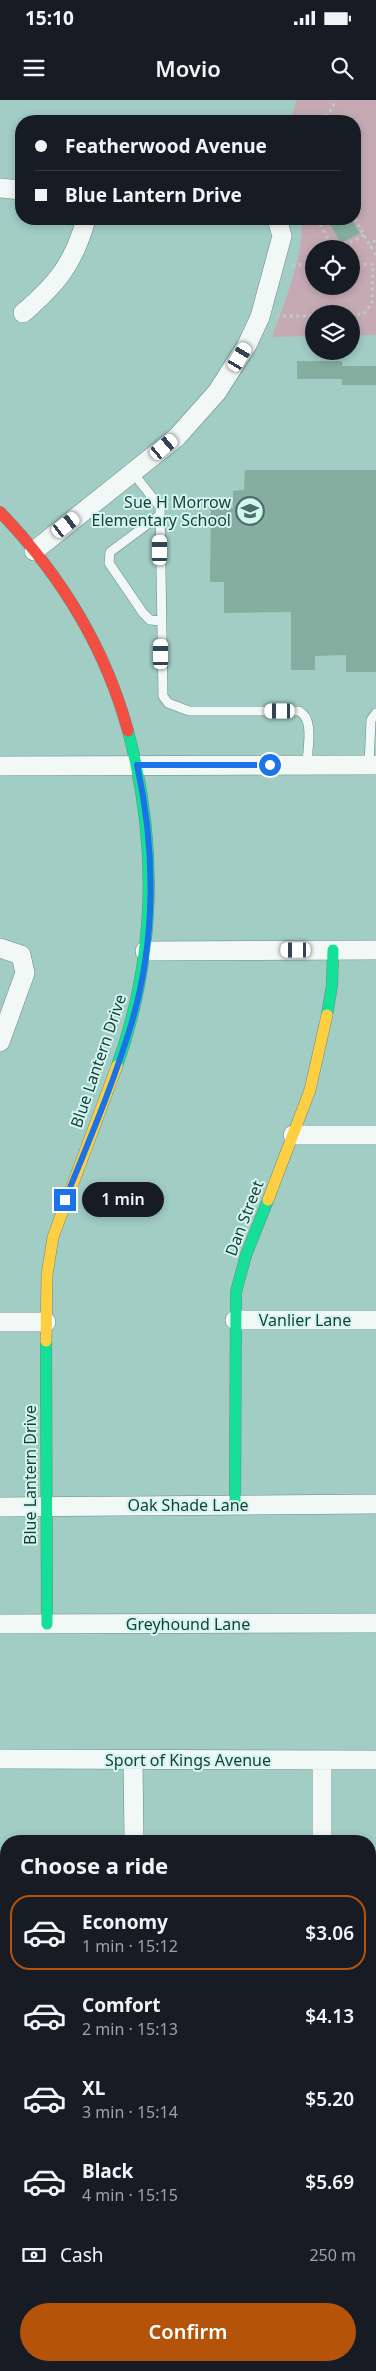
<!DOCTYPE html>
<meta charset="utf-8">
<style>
body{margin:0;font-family:"Noto Sans",sans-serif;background:#20242c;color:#f1f3f6;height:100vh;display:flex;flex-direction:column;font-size:19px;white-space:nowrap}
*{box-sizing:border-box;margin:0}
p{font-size:16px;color:#9ea1a6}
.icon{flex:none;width:28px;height:28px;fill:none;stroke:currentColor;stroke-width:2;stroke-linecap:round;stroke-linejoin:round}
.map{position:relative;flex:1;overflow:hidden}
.panel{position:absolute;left:0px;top:1735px;width:376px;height:536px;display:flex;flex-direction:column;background:#171b24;border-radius:20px 20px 0 0;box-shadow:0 2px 8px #0003}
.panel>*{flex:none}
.hud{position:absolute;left:15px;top:15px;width:346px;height:110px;border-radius:20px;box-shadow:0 2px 8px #0003;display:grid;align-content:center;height:110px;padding:0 20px;background:#171b24}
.fabs{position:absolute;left:305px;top:140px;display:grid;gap:10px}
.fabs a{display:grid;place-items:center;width:55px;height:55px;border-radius:50%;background:#171b24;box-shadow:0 2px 8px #0003;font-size:25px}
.end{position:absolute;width:22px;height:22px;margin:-11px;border:6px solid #1a73e8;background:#fff;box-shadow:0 0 0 2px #fff}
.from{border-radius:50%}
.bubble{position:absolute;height:35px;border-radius:18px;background:#171b24;box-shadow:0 2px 8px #0003;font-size:16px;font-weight:600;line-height:35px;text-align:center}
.car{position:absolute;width:15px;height:30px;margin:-15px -8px;border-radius:6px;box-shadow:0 0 4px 1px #0007;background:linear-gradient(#fff 24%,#345 0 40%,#fff 0 76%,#345 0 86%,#fff 0)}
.hud b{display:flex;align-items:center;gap:18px;height:48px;font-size:19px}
.hud b+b{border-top:1px solid #363941}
.hud i{width:12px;height:12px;background:#f1f3f6}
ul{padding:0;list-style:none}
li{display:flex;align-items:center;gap:15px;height:75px;margin:0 10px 8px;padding:0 10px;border:2px solid transparent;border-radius:20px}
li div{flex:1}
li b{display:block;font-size:19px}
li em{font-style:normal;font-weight:600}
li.current{border-color:#b45309}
li>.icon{width:45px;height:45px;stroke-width:1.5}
h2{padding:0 20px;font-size:22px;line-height:60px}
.pay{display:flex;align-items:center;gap:12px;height:55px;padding:0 20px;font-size:19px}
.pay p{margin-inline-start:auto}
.action{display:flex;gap:10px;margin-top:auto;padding:10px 20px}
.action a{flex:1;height:58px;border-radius:30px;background:#b45309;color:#fff;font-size:20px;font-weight:600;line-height:58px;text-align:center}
.status{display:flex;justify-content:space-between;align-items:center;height:35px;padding:0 25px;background:#171b24;direction:ltr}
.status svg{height:14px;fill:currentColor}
header{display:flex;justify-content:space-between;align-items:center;height:65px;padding:0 20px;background:#171b24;font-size:22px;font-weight:600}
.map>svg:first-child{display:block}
</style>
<div class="status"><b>15:10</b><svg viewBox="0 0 49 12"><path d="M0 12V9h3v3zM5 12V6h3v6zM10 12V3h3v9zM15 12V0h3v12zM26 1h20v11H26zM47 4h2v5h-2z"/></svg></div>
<header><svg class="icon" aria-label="menu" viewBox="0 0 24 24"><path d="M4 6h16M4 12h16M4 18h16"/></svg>Movio<svg class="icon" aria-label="search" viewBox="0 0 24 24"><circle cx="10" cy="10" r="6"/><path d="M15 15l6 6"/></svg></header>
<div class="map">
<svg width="376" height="2271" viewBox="0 0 376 2271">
<rect width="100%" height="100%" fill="#a1cdc5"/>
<path fill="#c5aab4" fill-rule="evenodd" d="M296 0H376V235H351V214H314V236L272 237C282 210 308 145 300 119H355V21H291ZM314 149H351V186H314Z"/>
<path fill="#85ada0" d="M327 119H351L360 133 341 143Z
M297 261H342V266H376V285H342V279H297Z
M245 370H376V572H346V555L315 556V570H291V512L224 513V482H210L211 408H233V391L244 390Z"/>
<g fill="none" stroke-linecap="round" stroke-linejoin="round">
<defs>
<path id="lane" d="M133 373 160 407 163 596 168 603 189 611H299C315 619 307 649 307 665
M160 415 110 452 109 463 143 513 150 520 161 521
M369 665 371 620 376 613"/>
<path id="street" d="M0 88 21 90
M23 213C57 184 74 163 86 119
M34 451 177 337 217 292 247 245 260 217 282 136 277 119
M0 666 376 665
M0 848 21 855 25 873 0 942
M145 851 376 850
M293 1035H376
M235 1220H376
M0 1222H46
M0 1407 376 1404
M0 1524 376 1523
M0 1659 376 1660
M133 1660 134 1741
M322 1660V1741
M0 1840H6
M370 1889H376
M0 2014H6
M370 2115H376
M0 2194H6
M136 2265V2271
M323 2265V2271"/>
<path id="fast" d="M327 915 332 885 333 850
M117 966C156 856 158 743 128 631
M46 1241 47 1524
M235 1405 236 1192 246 1155 268 1100"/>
<path id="slow" d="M268 1100 310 990 327 915
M46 1241 47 1175 53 1137 117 966"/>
<path id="jam" d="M0 412C60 474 105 547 128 631"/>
</defs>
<use href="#lane" stroke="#678c86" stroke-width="10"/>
<use href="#street" stroke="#678c86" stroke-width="20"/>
<use href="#fast" stroke="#678c86" stroke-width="12"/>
<use href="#slow" stroke="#678c86" stroke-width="12"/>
<use href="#jam" stroke="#678c86" stroke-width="12"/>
<path stroke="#bfcdca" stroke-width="3" stroke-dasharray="2.5 4" stroke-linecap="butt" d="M321 21 332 9 335 0
M317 119 334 149
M355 119 376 156
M371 148 376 137
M339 149 364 135
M351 164H376
M292 165 314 164
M351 215 363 214 372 204 373 164
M277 216H314"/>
<use href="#lane" stroke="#f1f8f6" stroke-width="9"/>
<use href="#street" stroke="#f1f8f6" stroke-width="19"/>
<use href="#fast" stroke="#16e098" stroke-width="11"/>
<use href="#slow" stroke="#ffcf43" stroke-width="11"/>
<use href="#jam" stroke="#f24e42" stroke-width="11"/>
</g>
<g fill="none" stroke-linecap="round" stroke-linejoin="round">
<path stroke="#1a73e8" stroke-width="6" d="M65 1100C88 1043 113 985 131 925 156 841 156 751 137 665H270"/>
</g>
<defs>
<symbol id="school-ring" viewBox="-11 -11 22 22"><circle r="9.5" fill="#d1f7ef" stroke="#4a6f69" stroke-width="1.5"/><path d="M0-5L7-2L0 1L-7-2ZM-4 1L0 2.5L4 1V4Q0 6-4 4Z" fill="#4a6f69"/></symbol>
</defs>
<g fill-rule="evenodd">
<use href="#school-ring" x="234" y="395" width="32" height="32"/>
</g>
<g text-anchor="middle" stroke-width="4" stroke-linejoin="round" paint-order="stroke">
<g font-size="16" fill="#1b3c37" stroke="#d1f7ef" text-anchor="end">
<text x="231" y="408">Sue H Morrow<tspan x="231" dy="18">Elementary School</tspan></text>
</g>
<g font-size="16" fill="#1b3c37" stroke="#d1f7ef">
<text transform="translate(98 961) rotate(-71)" y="6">Blue Lantern Drive</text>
<text transform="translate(244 1118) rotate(-69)" y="6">Dan Street</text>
<text x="305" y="1226">Vanlier Lane</text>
<text transform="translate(30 1375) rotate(-90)" y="6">Blue Lantern Drive</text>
<text x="188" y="1411">Oak Shade Lane</text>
<text x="188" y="1530">Greyhound Lane</text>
<text x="188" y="1666">Sport of Kings Avenue</text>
</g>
</g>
</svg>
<div class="fabs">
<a><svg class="icon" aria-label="locate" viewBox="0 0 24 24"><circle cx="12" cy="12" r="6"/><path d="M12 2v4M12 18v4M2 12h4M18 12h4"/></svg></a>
<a><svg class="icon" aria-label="layers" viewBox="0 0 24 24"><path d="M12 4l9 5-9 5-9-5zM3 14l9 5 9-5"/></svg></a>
</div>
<i class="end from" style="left:270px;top:665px"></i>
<i class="end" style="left:65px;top:1100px"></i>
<div class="bubble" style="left:82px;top:1082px;width:82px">1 min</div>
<i class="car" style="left:240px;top:257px;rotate:31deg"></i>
<i class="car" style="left:164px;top:347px;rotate:50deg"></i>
<i class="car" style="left:66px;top:425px;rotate:52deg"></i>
<i class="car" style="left:160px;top:450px;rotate:0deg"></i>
<i class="car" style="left:161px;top:554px;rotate:0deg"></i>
<i class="car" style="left:280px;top:611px;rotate:270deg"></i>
<i class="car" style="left:296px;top:850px;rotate:270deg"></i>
<div class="hud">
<b><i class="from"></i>Featherwood Avenue</b>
<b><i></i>Blue Lantern Drive</b>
</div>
<section class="panel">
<h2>Choose a ride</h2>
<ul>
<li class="current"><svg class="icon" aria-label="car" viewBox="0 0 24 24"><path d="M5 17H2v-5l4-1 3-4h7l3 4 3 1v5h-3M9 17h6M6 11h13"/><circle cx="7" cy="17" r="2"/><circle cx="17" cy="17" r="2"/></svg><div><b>Economy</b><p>1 min · 15:12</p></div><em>$3.06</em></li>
<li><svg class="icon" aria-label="car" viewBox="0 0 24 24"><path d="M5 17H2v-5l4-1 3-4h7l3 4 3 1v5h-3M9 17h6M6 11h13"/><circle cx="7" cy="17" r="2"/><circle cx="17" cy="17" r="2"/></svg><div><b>Comfort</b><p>2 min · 15:13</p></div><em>$4.13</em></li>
<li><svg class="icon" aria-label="car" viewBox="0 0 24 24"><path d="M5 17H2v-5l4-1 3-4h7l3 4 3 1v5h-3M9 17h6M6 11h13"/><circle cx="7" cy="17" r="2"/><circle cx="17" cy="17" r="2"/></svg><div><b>XL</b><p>3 min · 15:14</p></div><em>$5.20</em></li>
<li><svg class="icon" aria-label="car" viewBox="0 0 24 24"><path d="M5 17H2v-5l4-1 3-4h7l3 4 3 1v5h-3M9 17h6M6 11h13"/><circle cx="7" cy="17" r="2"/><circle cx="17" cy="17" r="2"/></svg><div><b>Black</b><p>4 min · 15:15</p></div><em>$5.69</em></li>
</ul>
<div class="pay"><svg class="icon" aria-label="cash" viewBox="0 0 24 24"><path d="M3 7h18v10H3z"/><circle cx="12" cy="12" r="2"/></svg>Cash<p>250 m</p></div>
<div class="action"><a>Confirm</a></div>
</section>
</div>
